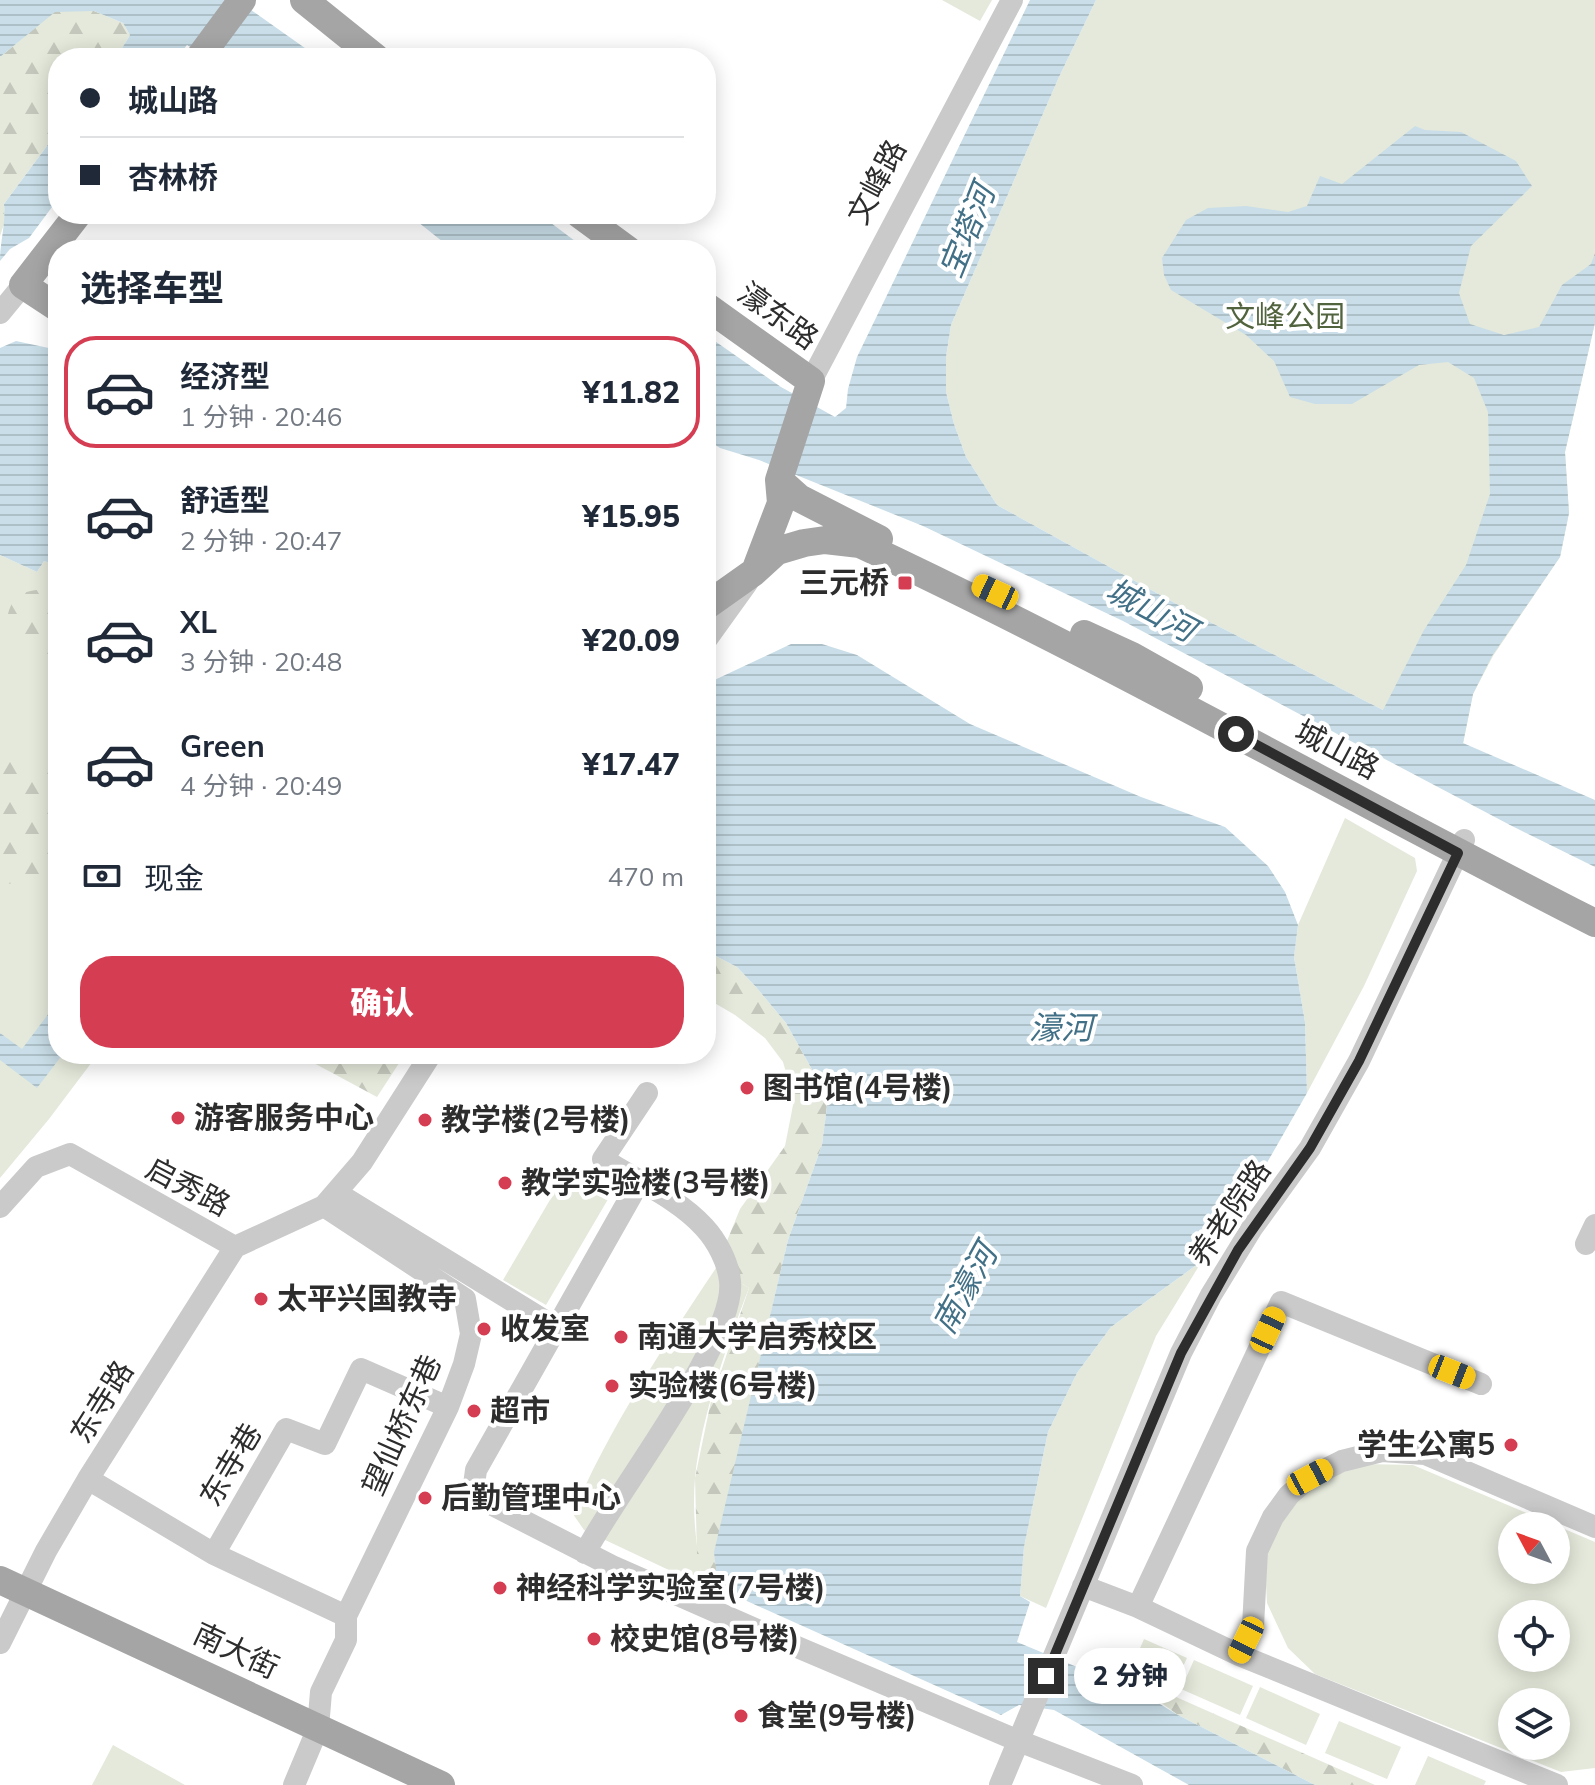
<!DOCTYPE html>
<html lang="zh">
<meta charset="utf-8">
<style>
body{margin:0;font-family:Mulish,"Noto Sans SC",sans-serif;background:#f6f6f7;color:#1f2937;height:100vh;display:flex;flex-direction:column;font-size:30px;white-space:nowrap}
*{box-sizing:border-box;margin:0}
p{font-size:26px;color:#747a83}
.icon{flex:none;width:44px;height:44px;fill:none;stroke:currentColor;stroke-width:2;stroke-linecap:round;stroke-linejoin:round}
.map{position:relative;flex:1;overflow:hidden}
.side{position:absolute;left:48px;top:240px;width:668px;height:824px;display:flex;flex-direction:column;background:#fff;border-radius:32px;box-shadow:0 4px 20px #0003}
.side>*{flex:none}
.hud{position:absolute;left:48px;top:48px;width:668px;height:176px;border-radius:32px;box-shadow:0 4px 20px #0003;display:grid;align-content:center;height:176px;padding:0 32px;background:#fff}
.needle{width:52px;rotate:311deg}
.tools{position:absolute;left:1498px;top:1512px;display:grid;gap:16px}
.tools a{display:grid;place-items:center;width:72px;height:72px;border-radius:50%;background:#fff;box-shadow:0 4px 20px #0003;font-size:40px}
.end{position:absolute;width:36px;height:36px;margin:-18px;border:10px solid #2d2d2d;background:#fff;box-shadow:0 0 0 4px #fff}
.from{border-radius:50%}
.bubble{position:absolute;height:56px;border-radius:28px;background:#fff;box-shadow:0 4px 20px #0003;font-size:26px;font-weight:800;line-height:56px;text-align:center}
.car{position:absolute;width:24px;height:48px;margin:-24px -12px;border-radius:10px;box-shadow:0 0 6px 2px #0007;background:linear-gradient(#f5c518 24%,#345 0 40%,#f5c518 0 76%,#345 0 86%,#f5c518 0)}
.hud b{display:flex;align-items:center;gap:28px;height:76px;font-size:30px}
.hud b+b{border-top:2px solid #e0e1e3}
.hud i{width:20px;height:20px;background:#1f2937}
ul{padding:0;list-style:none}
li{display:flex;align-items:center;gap:24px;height:112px;margin:0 16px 12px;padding:0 16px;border:4px solid transparent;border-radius:32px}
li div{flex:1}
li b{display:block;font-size:30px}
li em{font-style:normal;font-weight:800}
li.selected{border-color:#d53e52}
li>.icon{width:72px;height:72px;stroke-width:1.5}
h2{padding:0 32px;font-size:36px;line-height:96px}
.pay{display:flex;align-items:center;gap:20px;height:88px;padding:0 32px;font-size:30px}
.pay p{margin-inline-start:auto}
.button{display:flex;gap:16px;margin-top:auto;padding:16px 32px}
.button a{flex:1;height:92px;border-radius:32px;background:#d53e52;color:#fff;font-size:32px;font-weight:800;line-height:92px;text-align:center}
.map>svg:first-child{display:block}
</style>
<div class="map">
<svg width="1595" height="1785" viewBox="0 0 1595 1785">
<defs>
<pattern id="forest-firs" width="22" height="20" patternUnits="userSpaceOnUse" patternTransform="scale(2)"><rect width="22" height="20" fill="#e4e9db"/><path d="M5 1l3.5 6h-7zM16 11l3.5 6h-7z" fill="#c4c8bc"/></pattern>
<pattern id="water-rules" width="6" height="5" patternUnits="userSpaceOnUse" patternTransform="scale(2)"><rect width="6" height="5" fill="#c9dee8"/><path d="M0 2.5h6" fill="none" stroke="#adbfc7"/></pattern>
</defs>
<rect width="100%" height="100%" fill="#fff"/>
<path fill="#e4e9db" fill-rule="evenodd" d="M942 0H992L980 21Z
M1096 0H1595V323L1565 452 1569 513 1560 557 1493 656 1473 694 1463 744 1383 710 1202 618 997 505 966 457 954 424 946 392V357L951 325 1059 77Z
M0 555 37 572 44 561 58 566V1054H98L49 1119 0 1178Z
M1345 818 1415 858 1417 871 1364 986 1307 1093 1305 1022 1294 957 1298 925Z
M571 1164 614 1189 546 1305 503 1280Z
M1202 1261 1156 1336 1046 1608 1020 1596 1024 1547 1048 1432 1077 1373 1111 1327Z
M716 1268 749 1288C727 1345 701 1417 695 1478 692 1511 696 1549 703 1582L690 1580 584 1530 573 1514C607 1431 666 1343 716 1268Z
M1364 1464 1413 1465 1595 1542V1768L1561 1772 1315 1674 1288 1648 1267 1603 1264 1549 1287 1509 1314 1484ZM1512 1526H1556V1570H1512ZM1512 1614H1556V1658H1512ZM1512 1702H1556V1746H1512Z
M1144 1639 1187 1658 1174 1686 1132 1667Z
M1194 1660 1253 1686 1240 1715 1181 1689Z
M1260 1687 1320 1714 1306 1745 1246 1718Z
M1339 1721 1401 1747 1387 1779 1325 1753Z
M113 1745 185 1785H92Z
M1428 1756 1486 1781 1484 1785H1415Z"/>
<path fill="url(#forest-firs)" d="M55 11H94L123 23 130 35 116 58H58V131L4 204 5 221 0 236V57Z
M58 589V671L24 651 4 634C10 594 17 589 58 589Z
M0 755 18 766 51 767 58 758V868L29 879 0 886Z
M706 951 737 967 756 987 786 1023 828 1098 822 1145 788 1240 715 1552 718 1588 703 1582 697 1554 695 1478 711 1401 749 1288 716 1268 740 1209 785 1146 794 1100 783 1062 765 1038 735 1015 706 998Z
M297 1054H405L377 1097Z
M1140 1681 1375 1785H1315L1178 1715 1153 1697Z"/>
<path fill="url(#water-rules)" d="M0 0H237L319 58H206L187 45 177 58H116L130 35 123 23 94 11 55 12 0 57Z
M1030 0H1096L1059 77 951 325 946 357V392L954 424 966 457 997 505 1202 618 1383 710 1424 630 1466 565 1490 494 1488 412 1474 378 1448 362 1419 365 1352 404H1315L1290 397 1274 361 1246 335 1171 290 1164 275 1162 258 1186 220 1208 208 1246 206 1288 212 1307 206 1320 176 1342 184 1415 126 1425 130 1461 132 1516 161 1532 186 1471 246 1459 293 1470 324 1504 335 1539 327 1562 285 1591 264 1595 253V323L1565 452 1569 513 1560 557 1492 656 1473 694 1463 743 1595 800V867L1510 825 1123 621 923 526 759 460 720 448 706 439V335L781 387 835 417 846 408 848 389 857 357Z
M58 131V199L29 238 10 249 0 261C0 241 6 224 4 204Z
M408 214H539L587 250H453Z
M16 341 58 350V566L44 561 37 572 0 555V348Z
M791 644H822L857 655 970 724 1141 797 1225 827 1268 866 1285 892 1298 925 1294 957 1305 1022 1307 1093 1257 1180 1202 1261 1111 1327 1077 1373 1048 1432 1024 1547 1020 1596 1030 1602 1017 1642 1089 1672 1094 1664 1178 1715 1315 1785H1189L1054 1710 1019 1705 1001 1715 718 1588 714 1552 788 1240 822 1145 828 1098 786 1023 756 987 737 967 706 951V684Z
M52 1009 58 1014V1054H63L37 1088 0 1060V1033L22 1049Z"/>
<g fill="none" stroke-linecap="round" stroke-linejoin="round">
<path stroke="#cacaca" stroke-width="22" d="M0 313 23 285
M811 381 1012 0
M706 640 747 583
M639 1182 476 1470 474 1485 477 1497 612 1566 764 1633 1019 1741 1132 1785
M337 1193 555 1327
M0 1207 36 1167 70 1154 235 1247
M1586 1244 1595 1225
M235 1247 324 1206 362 1162 431 1054
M88 1479 214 1554 346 1616
M585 1553C615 1494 737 1339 730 1281 728 1262 717 1241 704 1227 678 1198 635 1180 603 1159L647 1093
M214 1554 286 1429 325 1444 361 1369 448 1407
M1083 1586 1138 1607 1239 1655 1557 1785
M1138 1607 1281 1302 1481 1384
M0 1643 46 1551 88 1479 235 1247
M1239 1655 1253 1626 1257 1551 1273 1517 1289 1495 1310 1477 1342 1461 1382 1451 1425 1454 1595 1527
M294 1785 318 1728 321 1692 346 1640V1616L448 1407 464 1364 471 1334 465 1299 324 1206
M1000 1785 1181 1353 1211 1295 1252 1228 1310 1148 1359 1061 1464 840"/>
<path stroke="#a5a5a5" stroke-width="28" d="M304 0 376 58
M199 58 242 0
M579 214 628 250
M706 306 811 381 779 480 781 503 757 566
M58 308 23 285 78 214
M779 480 799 498 879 539
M706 606 754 572 777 551 804 543 825 540 860 544C1110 661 1349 798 1595 923
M1084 634 1132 656 1189 688
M0 1580 441 1785"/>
</g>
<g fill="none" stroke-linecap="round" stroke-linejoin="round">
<path stroke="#2d2d2d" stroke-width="10" d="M1046 1676 1181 1353 1238 1250 1310 1148 1359 1061 1458 853 1236 734"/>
</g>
<g fill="#d53e52" stroke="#fff" stroke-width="3">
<rect x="897" y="575" width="16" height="16" rx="4"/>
<circle cx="747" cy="1088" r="8"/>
<circle cx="178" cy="1118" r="8"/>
<circle cx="425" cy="1120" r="8"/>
<circle cx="505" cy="1183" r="8"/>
<circle cx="261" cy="1299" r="8"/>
<circle cx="484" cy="1329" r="8"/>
<circle cx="621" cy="1337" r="8"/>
<circle cx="612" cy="1386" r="8"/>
<circle cx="474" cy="1411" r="8"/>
<circle cx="1511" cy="1445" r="8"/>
<circle cx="425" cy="1498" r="8"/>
<circle cx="500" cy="1588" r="8"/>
<circle cx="594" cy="1639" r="8"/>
<circle cx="741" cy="1716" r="8"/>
</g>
<g text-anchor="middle" stroke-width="8" stroke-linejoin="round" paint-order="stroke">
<g font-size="30" fill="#2d2d2d" stroke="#fff">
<text transform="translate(877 182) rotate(-62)" y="10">文峰路</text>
<text transform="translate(778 316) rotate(36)" y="10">濠东路</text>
<text transform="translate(1337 750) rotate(28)" y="10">城山路</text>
<text transform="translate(188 1187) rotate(28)" y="10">启秀路</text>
<text transform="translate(1230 1213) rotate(-56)" y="10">养老院路</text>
<text transform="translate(102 1402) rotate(-58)" y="10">东寺路</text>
<text transform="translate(402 1425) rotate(-66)" y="10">望仙桥东巷</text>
<text transform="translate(231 1465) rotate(-59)" y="10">东寺巷</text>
<text transform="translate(236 1651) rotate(25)" y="10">南大街</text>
</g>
<g font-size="30" fill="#52643e" stroke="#fff">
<text x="1285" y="327">文峰公园</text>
</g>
<g font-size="30" font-weight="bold" fill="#2d2d2d" stroke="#fff" text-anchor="start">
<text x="889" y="593" text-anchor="end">三元桥</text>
<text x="763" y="1098">图书馆(4号楼)</text>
<text x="194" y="1128">游客服务中心</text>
<text x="441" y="1130">教学楼(2号楼)</text>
<text x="521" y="1193">教学实验楼(3号楼)</text>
<text x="277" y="1309">太平兴国教寺</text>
<text x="500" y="1339">收发室</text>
<text x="637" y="1347">南通大学启秀校区</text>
<text x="628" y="1396">实验楼(6号楼)</text>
<text x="490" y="1421">超市</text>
<text x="1495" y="1455" text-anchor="end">学生公寓5</text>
<text x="441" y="1508">后勤管理中心</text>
<text x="516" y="1598">神经科学实验室(7号楼)</text>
<text x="610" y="1649">校史馆(8号楼)</text>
<text x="757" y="1726">食堂(9号楼)</text>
</g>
<g font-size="32" font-style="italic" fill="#427187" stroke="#fff">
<text transform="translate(967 231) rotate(-68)" y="11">宝塔河</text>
<text transform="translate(1151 610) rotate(28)" y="11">城山河</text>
<text x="1061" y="1039">濠河</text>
<text transform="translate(965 1289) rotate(-61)" y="11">南濠河</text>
</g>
</g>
</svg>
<div class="tools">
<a><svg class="needle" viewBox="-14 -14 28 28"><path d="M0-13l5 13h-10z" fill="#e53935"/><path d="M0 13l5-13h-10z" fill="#747a83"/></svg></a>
<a><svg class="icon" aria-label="locate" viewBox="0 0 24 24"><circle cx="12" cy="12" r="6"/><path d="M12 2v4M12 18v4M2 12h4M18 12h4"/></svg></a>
<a><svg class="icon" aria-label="layers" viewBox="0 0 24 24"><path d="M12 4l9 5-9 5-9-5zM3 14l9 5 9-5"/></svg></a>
</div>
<i class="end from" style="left:1236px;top:734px"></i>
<i class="end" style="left:1046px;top:1676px"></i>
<div class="bubble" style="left:1074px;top:1648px;width:112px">2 分钟</div>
<i class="car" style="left:995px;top:592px;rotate:295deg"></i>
<i class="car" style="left:1268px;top:1330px;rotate:25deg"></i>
<i class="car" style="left:1452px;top:1372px;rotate:112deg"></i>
<i class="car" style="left:1310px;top:1477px;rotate:62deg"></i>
<i class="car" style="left:1246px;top:1640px;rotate:206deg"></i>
<div class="hud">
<b><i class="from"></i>城山路</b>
<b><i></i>杏林桥</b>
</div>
<section class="side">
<h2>选择车型</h2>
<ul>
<li class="selected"><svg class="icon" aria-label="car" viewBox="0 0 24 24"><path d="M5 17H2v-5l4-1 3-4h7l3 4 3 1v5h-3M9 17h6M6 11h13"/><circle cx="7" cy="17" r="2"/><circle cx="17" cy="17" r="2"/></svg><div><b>经济型</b><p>1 分钟 · 20:46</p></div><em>¥11.82</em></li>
<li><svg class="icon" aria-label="car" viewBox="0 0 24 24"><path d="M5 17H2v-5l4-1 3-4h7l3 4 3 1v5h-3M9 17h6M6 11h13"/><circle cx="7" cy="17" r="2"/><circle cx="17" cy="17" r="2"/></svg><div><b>舒适型</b><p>2 分钟 · 20:47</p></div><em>¥15.95</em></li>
<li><svg class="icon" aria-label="car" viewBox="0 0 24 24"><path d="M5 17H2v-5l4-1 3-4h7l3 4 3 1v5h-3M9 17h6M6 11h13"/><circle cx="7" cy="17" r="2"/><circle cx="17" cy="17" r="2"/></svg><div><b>XL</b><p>3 分钟 · 20:48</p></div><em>¥20.09</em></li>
<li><svg class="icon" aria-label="car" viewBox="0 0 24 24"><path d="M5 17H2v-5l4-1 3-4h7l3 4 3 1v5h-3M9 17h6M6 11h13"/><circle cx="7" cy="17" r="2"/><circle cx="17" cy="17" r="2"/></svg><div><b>Green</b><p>4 分钟 · 20:49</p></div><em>¥17.47</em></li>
</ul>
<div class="pay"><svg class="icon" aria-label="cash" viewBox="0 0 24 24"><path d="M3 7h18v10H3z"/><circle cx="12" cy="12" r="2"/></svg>现金<p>470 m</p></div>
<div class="button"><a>确认</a></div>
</section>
</div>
